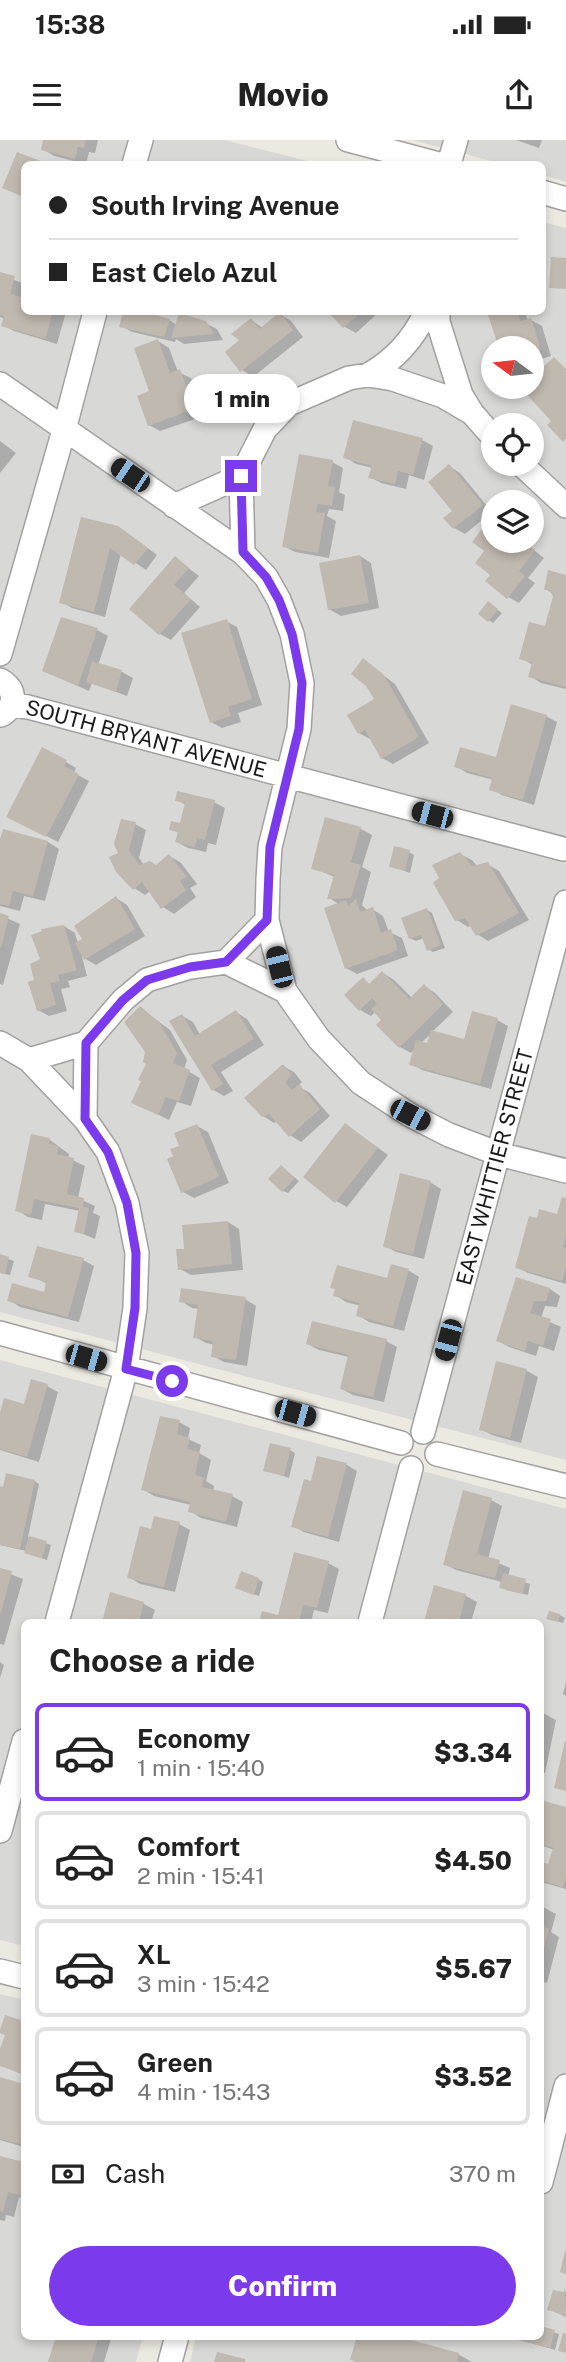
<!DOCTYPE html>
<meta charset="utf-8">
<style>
body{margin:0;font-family:"Public Sans",sans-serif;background:#f2f2f2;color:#222;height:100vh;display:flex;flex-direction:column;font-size:26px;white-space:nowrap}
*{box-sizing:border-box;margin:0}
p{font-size:23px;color:#767676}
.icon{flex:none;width:38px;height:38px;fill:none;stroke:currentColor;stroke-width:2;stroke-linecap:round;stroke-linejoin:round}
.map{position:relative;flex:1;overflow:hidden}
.panel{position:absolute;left:21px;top:1479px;width:523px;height:721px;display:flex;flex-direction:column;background:#fff;border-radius:10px;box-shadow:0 4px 10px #0003}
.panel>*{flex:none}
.hud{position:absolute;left:21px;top:21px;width:525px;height:154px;border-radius:10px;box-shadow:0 4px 10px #0003;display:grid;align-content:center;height:154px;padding:0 28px;background:#fff}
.needle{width:46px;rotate:285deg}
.buttons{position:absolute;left:481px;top:196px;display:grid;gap:14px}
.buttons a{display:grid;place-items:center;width:63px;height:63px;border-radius:50%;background:#fff;box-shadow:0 4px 10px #0003;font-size:35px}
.end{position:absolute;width:32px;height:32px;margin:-16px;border:9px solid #7c3aed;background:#fff;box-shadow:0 0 0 4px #fff}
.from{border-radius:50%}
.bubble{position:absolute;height:49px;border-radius:24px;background:#fff;box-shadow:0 4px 10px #0003;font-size:23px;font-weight:800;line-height:49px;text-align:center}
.car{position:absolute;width:21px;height:42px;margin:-21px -10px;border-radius:9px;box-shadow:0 0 5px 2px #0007;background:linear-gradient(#222 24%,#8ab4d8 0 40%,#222 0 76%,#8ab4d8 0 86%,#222 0)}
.hud b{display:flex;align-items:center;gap:24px;height:66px;font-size:26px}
.hud b+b{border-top:2px solid #e0e0e0}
.hud i{width:18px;height:18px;background:#222}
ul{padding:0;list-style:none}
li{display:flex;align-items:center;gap:21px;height:98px;margin:0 14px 10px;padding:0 14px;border:4px solid #e0e0e0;border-radius:10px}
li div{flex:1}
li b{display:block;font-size:26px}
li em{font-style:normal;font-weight:800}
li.active{border-color:#7c3aed}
li>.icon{width:63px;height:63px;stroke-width:1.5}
h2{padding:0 28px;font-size:32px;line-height:84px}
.pay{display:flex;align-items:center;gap:18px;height:77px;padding:0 28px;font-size:26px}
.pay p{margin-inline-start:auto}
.primary-button{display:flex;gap:14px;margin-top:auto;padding:14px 28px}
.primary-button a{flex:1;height:80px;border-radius:42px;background:#7c3aed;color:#fff;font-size:28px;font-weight:800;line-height:80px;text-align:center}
.status{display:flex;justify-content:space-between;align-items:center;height:49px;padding:0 35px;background:#fff;direction:ltr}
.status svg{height:19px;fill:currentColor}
header{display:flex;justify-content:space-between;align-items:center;height:91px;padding:0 28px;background:#fff;font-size:32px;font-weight:800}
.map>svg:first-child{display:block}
</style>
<div class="status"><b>15:38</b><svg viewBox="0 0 49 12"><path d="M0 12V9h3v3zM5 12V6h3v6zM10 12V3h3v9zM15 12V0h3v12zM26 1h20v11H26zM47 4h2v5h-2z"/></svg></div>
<header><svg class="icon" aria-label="menu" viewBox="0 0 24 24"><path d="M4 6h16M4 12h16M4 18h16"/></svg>Movio<svg class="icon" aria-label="share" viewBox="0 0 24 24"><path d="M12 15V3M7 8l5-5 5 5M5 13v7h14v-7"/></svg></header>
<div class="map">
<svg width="566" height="2222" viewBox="0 0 566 2222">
<rect width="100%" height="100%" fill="#eceae0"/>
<path fill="#d8d8d7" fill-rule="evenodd" d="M0 0H225L319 24H24V172H542L543 82 566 88V1320L0 1172ZM494 208H532V247H494ZM494 285H532V324H494ZM494 362H532V401H494Z
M412 0H566V42L543 35 542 24H503Z
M0 1220 566 1369V2222H190L196 2196H541V1482H24V1806L0 1800Z
M0 1854 24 1860V2196H143L136 2222H0Z"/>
<path fill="#0003" fill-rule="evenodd" d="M45 0H98L95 13 89 12 86 24 54 16 43 9Z
M516 0H542L539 8Z
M18 14 43 24H24V57L4 47Z
M0 134 24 144 21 159 24 160V172H66L57 204 14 191 3 185 5 179 0 177Z
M125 172H138L169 180 177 185 205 183 217 189 223 200 184 204 176 199 175 202 132 192 121 186Z
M330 172H379L356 193 345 187Z
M488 172H525L528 181 531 180 542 186 551 216 541 219 543 227 532 231V208H500Z
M280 174 291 181 303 197 253 237 242 230V200L251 180 263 188Z
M158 201 169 208 178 232 191 238 204 276 160 291 149 285Z
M422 300 433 306 424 340 409 335 406 349 381 343 370 337 373 328 356 324 345 317Z
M0 301 16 313 0 333Z
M332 322 343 328 339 352 345 355 343 371 329 369 327 376 336 381 329 418 295 412 284 406Z
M449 326 460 333 492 372 465 394 454 388Z
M82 379 130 395 157 415 146 430 121 413 105 477 72 468 61 462Z
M494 401H522L544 418 528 438 535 443 519 463 508 457 492 434 486 411Z
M360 416 371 423 379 468 341 476 329 469Z
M175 418 199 436 184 453 200 467 171 500 160 494 132 469Z
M566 436V549L541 543 530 536 533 525 521 518 546 488 555 456 546 449Z
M493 467 502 473 493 483 489 480Z
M226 481 237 487 262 565 238 573 241 582 222 588 211 582Z
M97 490 108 496 98 525 122 532 133 538 127 556 92 543 89 551 44 531Z
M364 521 395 544 429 603 393 624 382 618 370 599 359 593 376 560Z
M546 576 557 582 534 665 502 655 491 649 494 640 467 633 456 626 497 620Z
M66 622 76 628 74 633 89 641 58 702 20 682Z
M177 660 214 662 225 668 216 705 208 703 206 712 188 708 177 702 179 693 171 689 182 685 186 665Z
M326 679 361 689 372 695 362 727 371 732 362 765 368 771 372 769 383 776 389 792 402 798 408 816 357 834 346 828 339 764 329 758 335 737 313 728Z
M135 684 146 690 139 718 144 725 156 726 170 716 181 723 197 744 190 748 196 757 174 774 163 767 150 751 145 755 134 748 121 714Z
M4 691 48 702 59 709 45 761 24 756 20 771 0 766V706Z
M409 712 414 715 410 733 391 726Z
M460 714 472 720 477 726 487 724 499 731 529 780 488 801 477 794 472 785 468 787 457 780Z
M116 758 127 765 145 796 96 825 82 817 87 836 68 841 70 847 61 849 67 871 49 876 38 870 36 841 42 820 64 786 75 793 78 803 85 799Z
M427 770 432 773 445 808 433 812 428 809 424 798 416 801 410 798Z
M0 775 20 784 3 845 0 844Z
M383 833 394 840 412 858 424 846 435 853 453 872 432 892 465 901 497 880 508 886 491 949 422 930 411 924 415 909 411 913 400 907 384 880 376 871 371 876 360 870 363 840 371 845ZM432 893 428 905 421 903Z
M140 868 170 890 187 920 184 929 200 938 191 966 177 962 169 980 145 968 143 941 148 924Z
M236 872 247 879 264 905 221 932 233 951 224 956 213 950 182 876 193 882 200 895Z
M283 926 294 932 302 942 298 946 310 953 330 976 301 1002 290 995 277 981 274 983 263 976Z
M346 985 388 1015 347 1067 336 1061Z
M197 986 208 992 229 1043 194 1058 183 1052 176 1017Z
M33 996 50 1000 69 1014 68 1018 85 1026 78 1058 95 1066 93 1073 100 1076 95 1099 76 1091 80 1071 45 1064 42 1080 28 1077 17 1070Z
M282 1027 299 1041 288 1053 283 1051Z
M430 1042 441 1049 424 1119 396 1112 385 1106Z
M566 1060V1144L528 1133 517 1127 538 1080 559 1076Z
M228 1082 239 1089 243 1130 191 1135 180 1129 186 1110Z
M0 1116 14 1121 10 1135 0 1133Z
M83 1120 94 1126 79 1182 20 1167 9 1160 45 1154 48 1144 31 1136Z
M408 1130 419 1137 404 1191 369 1182 358 1175 361 1166 346 1162 335 1155 388 1140Z
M518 1139 550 1149 560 1156 557 1167 545 1166 541 1178 561 1187 554 1211 539 1206 536 1216 509 1207 498 1201Z
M245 1159 256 1166 247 1226 224 1222 213 1216 215 1205 206 1203 195 1197 200 1169 192 1168 181 1161Z
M386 1201 397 1207 384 1262 353 1255 342 1249 349 1217 319 1210 308 1204Z
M497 1223 527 1231 538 1237 521 1303 492 1295 481 1289Z
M47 1246 58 1252 39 1322 0 1310V1279L25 1266Z
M179 1282 190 1288 188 1299 201 1305 199 1313 211 1320 206 1341 214 1346 213 1351 232 1356 243 1362 237 1387 201 1378 190 1371 191 1365 154 1356 143 1349Z
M290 1310 295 1313 289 1338 265 1330Z
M319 1318 347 1325 357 1331 339 1402 304 1392 293 1386 312 1343Z
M34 1341 39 1344 28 1397 51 1405 47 1420 31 1415 26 1411 0 1405V1348Z
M491 1360 502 1366 488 1419 510 1428 508 1437 530 1444 528 1455 506 1450 502 1442 456 1430 445 1424Z
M179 1384 190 1390 175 1452 140 1444 129 1437 152 1391Z
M328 1423 339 1429 328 1473 314 1470 311 1482H261L280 1477Z
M0 1430 23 1439 4 1505 0 1504Z
M258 1439 263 1442 259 1456 243 1451Z
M435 1447 466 1456 477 1462 471 1482H426Z
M111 1454 144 1464 155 1470 151 1482H104Z
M560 1475 565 1478 563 1483 548 1478Z
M0 1522 4 1525 0 1538Z
M566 1542V1556L563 1554Z
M541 1572 556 1580 545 1633 541 1632Z
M545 1663 566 1669V1749L541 1742V1724L549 1726 554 1710 541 1705V1677Z
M541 1766 556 1774 551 1792 559 1797 547 1843 541 1841Z
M6 1877 24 1883V1935L0 1925V1914L6 1895Z
M0 1939 24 1946V2007L0 2000Z
M0 2017 24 2023V2059L19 2057 14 2077 6 2075 5 2081 0 2080Z
M566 2150V2177L549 2169 565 2154Z
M541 2188 559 2194 555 2210 517 2199 541 2196Z
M57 2196H112L104 2222H50Z
M458 2214 472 2222H356L352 2219Z"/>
<path fill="#c0b9b0" d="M43 0H86L84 8 78 7 75 19 41 10Z
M17 12 48 24H24V57L2 48Z
M551 117 566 118V149L549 148Z
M0 132 15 136 10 154 24 158V172H53L45 199 1 186 4 176 0 175Z
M123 172H144L170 179 164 197 119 187Z
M280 172 293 190 240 232 225 212 239 200 231 194 251 178 259 189Z
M328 172H361L343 188Z
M487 172H517L520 181 531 178 541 210 532 213V208H499Z
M179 173 206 181 214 194 171 198Z
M158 199 170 233 180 229 194 269 148 286 137 256 149 251 134 208Z
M554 217 566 229V299L563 302 547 285 551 281 520 247H532V237Z
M353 280 423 298 413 335 398 331 395 344 368 338 372 326 343 318Z
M299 314 333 320 328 346 335 347 332 366 318 364 316 372 325 373 318 413 282 407Z
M449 324 483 365 453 389 443 378 452 371 428 342Z
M81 377 118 386 148 408 134 425 110 408 94 472 59 463Z
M491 377 494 379V401H522L535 410 519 431 525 436 507 459 485 441 490 435 475 423 484 411 472 402Z
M360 415 369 463 328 470 319 423Z
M175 416 189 428 174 445 191 459 159 495 129 469Z
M548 430 566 435V547L528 537 532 523 519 519 529 482 545 486 553 456 549 450H544Z
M488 461 498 469 488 482 478 474Z
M61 477 98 488 78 546 42 531Z
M227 479 252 559 228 567 231 576 210 583 181 493Z
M363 518 384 535 419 597 381 619 365 590 358 594 347 575 374 559 366 546 351 534Z
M92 521 122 530 116 552 86 542Z
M511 564 547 575 523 660 489 650 492 638 454 627 460 607 496 617Z
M42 607 67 620 64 626 79 634 46 697 6 677Z
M177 651 215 660 205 700 197 698 195 707 175 702 178 692 169 690 171 681 180 683 185 663 175 661Z
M325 677 361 687 351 722 361 725 351 758 327 759 334 735 311 729Z
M121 679 136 682 129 710 139 725 150 721 156 725 169 714 187 737 180 741 186 750 161 769 142 742 133 750 116 732 109 717 118 713 114 704Z
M3 689 48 701 33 756 13 751 9 766 0 764V699Z
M394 706 410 710 405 731 389 727Z
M460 712 472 726 488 722 519 773 476 796 465 778 455 781 433 743 439 738 432 725Z
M116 756 135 789 84 820 75 803 82 799 74 786Z
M356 759 360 772 373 767 381 793 391 789 398 810 345 829 324 768 346 760 348 766Z
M427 768 441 805 427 811 421 795 409 799 401 778Z
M0 773 9 776 1 808H0Z
M64 785 77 830 58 835 60 841 50 843 56 865 37 871 28 842 34 840 30 824 40 819 31 795 42 791 41 789Z
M382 831 409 859 424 844 443 864 399 908 376 885 381 880 371 869 377 864 372 858 359 871 344 855 363 837 369 844Z
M140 866 159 882 177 913 173 923 190 930 179 961 166 957 158 975 131 963 141 941 138 940 146 924 143 922 145 912 124 882Z
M236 870 254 899 211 925 223 944 212 951 169 881 182 874 195 896Z
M472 871 498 878 480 944 409 925 416 900 427 903 431 890 464 899Z
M283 924 292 935 285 942 292 950 299 944 320 969 289 997 269 974 262 977 244 958Z
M345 983 378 1008 335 1063 303 1037Z
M197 984 219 1037 181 1053 167 1019 173 1016 170 1009 179 1006 174 993Z
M31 994 50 998 49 1004 59 1006 57 1014 74 1018 67 1054 84 1058 83 1067 89 1068 84 1094 74 1092 79 1068 34 1059 31 1075 15 1071Z
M281 1025 295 1038 282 1052 268 1039Z
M400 1033 431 1041 413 1114 383 1107Z
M562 1057 566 1058V1095L563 1107 566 1108V1127L562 1141 515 1128 529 1076 537 1078 539 1069 557 1074Z
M228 1081 232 1124 178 1130 176 1109H184L182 1085Z
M37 1106 84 1118 68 1177 7 1161 12 1143 44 1152 46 1142 28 1137Z
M0 1114 9 1117 5 1134 0 1133Z
M391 1124 409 1129 393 1186 356 1176 359 1163 333 1156 335 1149 330 1148 337 1125 387 1138Z
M516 1137 550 1148 546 1161H534L530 1173 551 1179 543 1206 528 1201 525 1211 496 1201Z
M181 1148 246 1157 236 1220 211 1217 213 1201 193 1198 198 1165 179 1162Z
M312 1181 387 1199 373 1257 340 1249 348 1215 306 1204Z
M496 1221 527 1229 510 1298 479 1290Z
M31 1239 48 1244 27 1317 0 1309V1273L4 1258 24 1264Z
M160 1276 180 1280 177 1294 190 1298 187 1309 200 1312 195 1335 204 1338 202 1347 233 1354 226 1382 188 1372 190 1362 141 1350Z
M270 1303 291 1308 284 1336 263 1331Z
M317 1316 347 1323 328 1397 291 1387 304 1339 311 1341Z
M6 1333 35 1340 20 1409 0 1405V1346L3 1347Z
M463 1350 492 1358 477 1414 500 1420 495 1438 443 1425Z
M154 1376 180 1382 164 1447 127 1438 140 1386 151 1389Z
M29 1396 47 1401 42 1418 24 1413Z
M294 1412 329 1421 317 1468 303 1465 299 1482H259L262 1471 278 1475Z
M0 1428 12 1431 1 1473H0Z
M241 1431 259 1438 254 1455 235 1448Z
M503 1433 526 1439 523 1454 499 1448Z
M434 1445 466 1454 459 1482H424Z
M110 1452 144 1462 139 1482H102Z
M549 1471 560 1474 558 1482 546 1479Z
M565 1601H566V1651L554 1648Z
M544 1661 566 1667V1736L563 1747 541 1740V1722L548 1724 553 1708 541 1704V1671Z
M541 1786 549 1789 542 1816H541Z
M5 1875 24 1881V1934L0 1926V1909L5 1895 0 1893V1890Z
M0 1937 24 1944 23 2005 0 1999Z
M0 2016 24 2022V2048L22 2056 8 2052 3 2072 0 2071Z
M565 2111H566V2134L560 2132Z
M565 2147 566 2175 547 2170 553 2150 564 2152Z
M541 2186 555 2190 550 2208 514 2199 515 2196H541Z
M563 2193 566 2194V2213L558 2211Z
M56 2196H99L91 2222H48Z
M357 2196H396L459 2213 457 2222H357L350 2220Z
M217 2212 245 2219V2222H214Z"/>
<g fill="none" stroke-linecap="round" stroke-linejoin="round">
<defs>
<path id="minor" d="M348 0 439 24
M134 24 141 0
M449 24 456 0
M542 52 566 59
M438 172V182L461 255 472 273 494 298
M368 235C395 220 413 200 426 172
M0 244 243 413 266 437 279 460 292 494 302 543 299 589 270 707 268 740 267 780 285 851 319 899 361 943 410 975 449 995 499 1014 566 1031
M521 324 566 366
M241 336 243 413
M174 366 241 336 265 289 289 264 349 238 368 235 393 239 443 256 472 273
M0 514 64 290 95 172
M0 540C16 549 17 566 1 575
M12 565 28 567 563 709
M226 822 285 851
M0 903 29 920 85 979 108 1012 127 1063 137 1113 135 1168 126 1229 57 1482
M29 920 86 903
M85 979 86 903 123 860 147 840 190 827 226 822 267 780
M0 1193 401 1303
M423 1292 566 762
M437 1314 566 1346
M370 1482 411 1328
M0 1691 24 1601
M0 1831 24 1837
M541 2042 566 1946
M170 2222 177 2196"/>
</defs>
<use href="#minor" stroke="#a1a1a1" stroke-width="26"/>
<use href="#minor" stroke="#fff" stroke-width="23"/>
</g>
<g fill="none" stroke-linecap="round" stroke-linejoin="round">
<path stroke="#7c3aed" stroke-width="9" d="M172 1241 126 1229 135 1168 136 1113 127 1063 108 1012 85 979 86 903 123 860 147 840 190 827 226 822 267 780 270 707 299 589 302 543 292 494 279 460 266 437 243 412 241 336"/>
</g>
<g text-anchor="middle" stroke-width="5" stroke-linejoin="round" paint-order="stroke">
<g font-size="21" fill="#1a1a1a" stroke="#fff">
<text transform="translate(146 599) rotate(15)" y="7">SOUTH BRYANT AVENUE</text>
<text transform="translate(495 1027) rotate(-75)" y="7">EAST WHITTIER STREET</text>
</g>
</g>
</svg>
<div class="buttons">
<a><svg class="needle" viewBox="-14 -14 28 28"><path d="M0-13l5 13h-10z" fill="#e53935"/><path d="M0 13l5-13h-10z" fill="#767676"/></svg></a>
<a><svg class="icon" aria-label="locate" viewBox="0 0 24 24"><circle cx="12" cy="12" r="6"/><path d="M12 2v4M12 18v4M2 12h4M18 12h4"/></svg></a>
<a><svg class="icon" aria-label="layers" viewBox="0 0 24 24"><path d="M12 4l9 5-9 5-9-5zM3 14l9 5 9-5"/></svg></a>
</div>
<i class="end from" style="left:172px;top:1241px"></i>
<i class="end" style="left:241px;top:336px"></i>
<div class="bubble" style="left:184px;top:234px;width:116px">1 min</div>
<i class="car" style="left:130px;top:335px;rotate:304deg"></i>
<i class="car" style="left:432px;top:675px;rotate:285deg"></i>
<i class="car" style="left:279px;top:827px;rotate:346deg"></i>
<i class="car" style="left:410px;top:975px;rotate:117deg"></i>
<i class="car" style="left:448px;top:1200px;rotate:195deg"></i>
<i class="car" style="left:86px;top:1218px;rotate:106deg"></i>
<i class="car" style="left:295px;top:1273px;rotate:106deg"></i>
<div class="hud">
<b><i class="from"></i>South Irving Avenue</b>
<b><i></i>East Cielo Azul</b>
</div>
<section class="panel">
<h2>Choose a ride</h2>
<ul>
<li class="active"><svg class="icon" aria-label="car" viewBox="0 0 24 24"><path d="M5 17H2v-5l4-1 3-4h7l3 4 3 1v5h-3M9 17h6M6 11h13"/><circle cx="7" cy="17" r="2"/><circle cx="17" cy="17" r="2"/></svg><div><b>Economy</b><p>1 min · 15:40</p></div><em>$3.34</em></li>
<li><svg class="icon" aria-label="car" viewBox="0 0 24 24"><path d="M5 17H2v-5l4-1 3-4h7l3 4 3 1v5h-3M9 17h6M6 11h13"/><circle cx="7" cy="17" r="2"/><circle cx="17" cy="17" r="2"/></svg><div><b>Comfort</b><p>2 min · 15:41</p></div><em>$4.50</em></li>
<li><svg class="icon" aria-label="car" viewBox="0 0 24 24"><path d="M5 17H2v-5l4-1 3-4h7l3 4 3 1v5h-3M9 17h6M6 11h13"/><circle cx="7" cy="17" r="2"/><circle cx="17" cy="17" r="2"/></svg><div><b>XL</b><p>3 min · 15:42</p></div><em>$5.67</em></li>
<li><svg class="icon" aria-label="car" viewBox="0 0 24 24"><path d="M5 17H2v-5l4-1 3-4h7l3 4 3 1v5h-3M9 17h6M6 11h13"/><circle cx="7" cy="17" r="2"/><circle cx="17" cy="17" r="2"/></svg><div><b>Green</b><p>4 min · 15:43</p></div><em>$3.52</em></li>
</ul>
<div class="pay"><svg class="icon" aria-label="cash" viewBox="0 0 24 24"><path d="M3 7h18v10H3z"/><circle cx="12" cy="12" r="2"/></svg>Cash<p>370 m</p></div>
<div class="primary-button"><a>Confirm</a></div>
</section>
</div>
